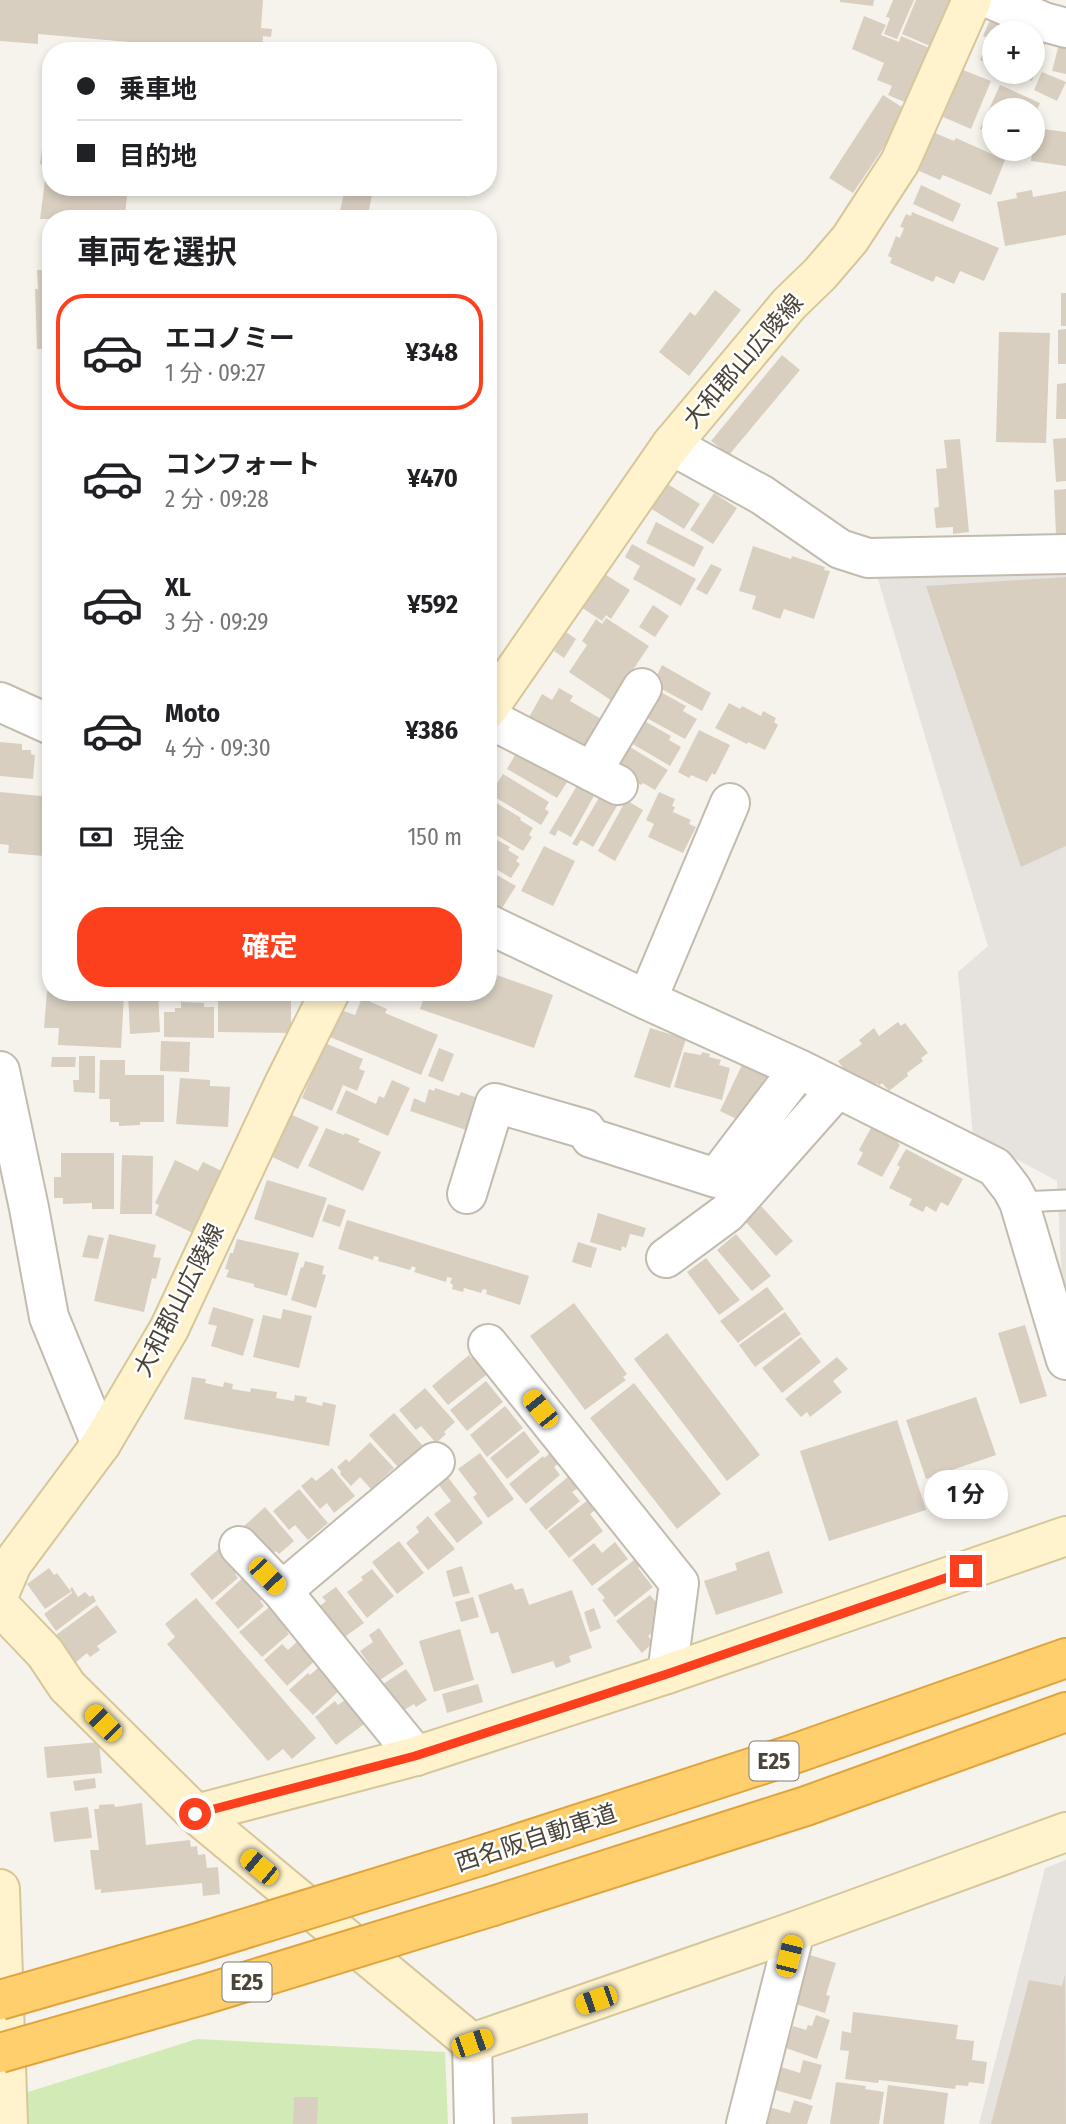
<!DOCTYPE html>
<html lang="ja">
<meta charset="utf-8">
<style>
body{margin:0;font-family:"Fira Sans Condensed","Noto Sans JP",sans-serif;background:#f2f2f2;color:#202124;height:100vh;display:flex;flex-direction:column;font-size:26px;white-space:nowrap}
*{box-sizing:border-box;margin:0}
p{font-size:23px;color:#757577}
.icon{flex:none;width:38px;height:38px;fill:none;stroke:currentColor;stroke-width:2;stroke-linecap:round;stroke-linejoin:round}
.map{position:relative;flex:1;overflow:hidden}
.sheet{position:absolute;left:42px;top:210px;width:455px;height:791px;display:flex;flex-direction:column;background:#fff;border-radius:28px;box-shadow:0 4px 10px #0003}
.sheet>*{flex:none}
.banner{position:absolute;left:42px;top:42px;width:455px;height:154px;border-radius:28px;box-shadow:0 4px 10px #0003;display:grid;align-content:center;height:154px;padding:0 35px;background:#fff}
.controls{position:absolute;left:982px;top:21px;display:grid;gap:14px}
.controls a{display:grid;place-items:center;width:63px;height:63px;border-radius:50%;background:#fff;box-shadow:0 4px 10px #0003;font-size:35px}
.end{position:absolute;width:32px;height:32px;margin:-16px;border:9px solid #fc3f1d;background:#fff;box-shadow:0 0 0 4px #fff}
.from{border-radius:50%}
.bubble{position:absolute;height:49px;border-radius:24px;background:#fff;box-shadow:0 4px 10px #0003;font-size:23px;font-weight:700;line-height:49px;text-align:center}
.car{position:absolute;width:21px;height:42px;margin:-21px -10px;border-radius:9px;box-shadow:0 0 5px 2px #0007;background:linear-gradient(#f5c518 24%,#345 0 40%,#f5c518 0 76%,#345 0 86%,#f5c518 0)}
.banner b{display:flex;align-items:center;gap:24px;height:66px;font-size:26px}
.banner b+b{border-top:2px solid #e0e0e0}
.banner i{width:18px;height:18px;background:#202124}
ul{padding:0;list-style:none}
li{display:flex;align-items:center;gap:21px;height:116px;margin:0 14px 10px;padding:0 21px;border:4px solid transparent;border-radius:28px}
li div{flex:1}
li b{display:block;font-size:26px}
li em{font-style:normal;font-weight:700}
li.active{border-color:#fc3f1d}
li>.icon{width:63px;height:63px;stroke-width:1.5}
h2{padding:0 35px;font-size:32px;line-height:84px}
.pay{display:flex;align-items:center;gap:18px;height:77px;padding:0 35px;font-size:26px}
.pay p{margin-inline-start:auto}
.button{display:flex;gap:14px;margin-top:auto;padding:14px 35px}
.button a{flex:1;height:80px;border-radius:28px;background:#fc3f1d;color:#fff;font-size:28px;font-weight:700;line-height:80px;text-align:center}
.map>svg:first-child{display:block}
</style>
<div class="map">
<svg width="1066" height="2124" viewBox="0 0 1066 2124">
<rect width="100%" height="100%" fill="#f6f3ec"/>
<path fill="#e6e2dd" d="M1066 561V1319L1063 1309 1057 1181 973 1136 958 972 988 946 874 566Z
M1066 1860V2124H979L1045 1868Z"/>
<path fill="#d2eab5" d="M197 2039 445 2052 448 2124H27L25 2093Z"/>
<path fill="#d8cfc1" d="M0 0H263L261 28 272 29 271 37 263 36 262 51H232L38 34V44L0 41Z
M840 0H874L873 6 840 2Z
M893 0H914L897 39 884 34 890 18 886 17Z
M916 0H955L942 30 938 29 930 46 902 34Z
M864 16 886 25 881 35 899 42 901 36 934 50 907 103 888 95 892 86 877 80 884 63 852 49Z
M990 20 1020 33H994V41L983 36Z
M1041 37 1047 40 1038 60 1032 57V38L1040 41Z
M986 44 994 47V66L980 60Z
M1059 44 1066 46V74L1052 71Z
M1032 62 1038 64 1032 81 1010 72H1032Z
M963 70 991 81 971 129 943 117Z
M1042 72 1066 82 1057 101 1034 90Z
M1000 85 1040 103 1032 121V110H994V135L980 129Z
M883 95 908 111 853 193 829 178Z
M1035 128 1066 132V166L1031 161Z
M935 133 954 141 956 138 1005 160 991 195 943 175 940 180 919 171Z
M42 149 51 150V187H128L125 215 79 210V219H40L47 165 40 164Z
M921 185 961 204 953 222 913 204Z
M345 189 372 195 367 219H338Z
M1032 190 1033 197 1066 191V235L1005 246 997 202 1017 198 1016 193Z
M912 212 999 248 984 281 960 271 954 284 936 276 933 282 890 263 892 258 888 256 896 236 900 238 904 228 900 227 906 214 911 216Z
M37 270H51V349H37L35 289H38Z
M715 290 741 310 689 376 659 352 690 312 695 316Z
M1061 293H1066V326H1061Z
M1066 329V364H1058V330Z
M999 332 1050 333 1046 443 996 442Z
M782 355 800 370 729 455 711 441Z
M1066 383V419H1056L1057 384Z
M1066 438V481L1056 482 1053 439Z
M960 439 969 532 953 534V527L936 528 934 508 939 507 936 469 947 468 944 440Z
M666 483 700 504 684 529 650 508Z
M1066 489V535H1056L1054 490Z
M714 493 737 508 713 544 690 530Z
M656 522 704 547 694 567 646 543Z
M632 544 696 579 681 606 633 579 640 566 625 557Z
M753 546 791 559 792 556 825 567 824 570 830 571 814 619 784 609 780 619 752 609 756 596 739 591Z
M711 564 722 569 707 595 696 589Z
M603 573 630 590 611 619 606 615 602 621 581 607Z
M1066 577V846L1021 867 926 586Z
M653 605 669 616 655 637 639 627Z
M606 618 649 646 612 701 569 672 587 645 582 641 596 619 602 624Z
M566 632 576 639 564 658 554 651Z
M662 665 711 693 702 711 658 687 662 680 656 677Z
M559 688 573 696 570 701 603 720 584 752 528 719 542 694 552 700Z
M655 689 686 706 683 711 697 719 685 739 641 715Z
M729 703 740 709 742 706 761 716 763 711 776 718 774 722 778 725 765 750 748 742 747 744 715 728Z
M639 718 671 736 669 740 681 747 670 766 626 740Z
M699 730 730 745 715 775 712 773 707 782 691 775 689 778 678 772Z
M0 742 22 744V750H31V754L35 755 33 779 0 776Z
M625 744 668 770 655 790 643 783 641 785 615 769Z
M518 750 569 779 557 798 507 769Z
M503 774 549 802 545 809 549 812 541 825 490 794Z
M578 784 595 794 571 837 558 830 555 836 549 833Z
M0 792 51 797V848H45L44 856 8 853 9 845 0 844Z
M659 792 675 799 672 806 675 807 673 812 691 820 689 824 696 827 683 853 648 837 654 824 646 820Z
M600 796 617 806 593 847 581 840 577 846 572 844Z
M488 798 521 818 520 820 533 828 529 835 532 837 523 851 488 830Z
M626 800 643 810 615 861 598 851Z
M488 835 510 847 508 850 519 857 516 861 520 864 511 878 488 864Z
M544 846 575 861 553 906 521 891Z
M488 870 516 886 499 913 488 907Z
M488 972 553 995 534 1048 420 1009 426 992H488Z
M47 991 51 992H119V995H124L121 1048 58 1045 59 1028H44Z
M128 992H158L160 1032 130 1034Z
M176 992H207L206 997H176Z
M218 992H268V1001H291V1033L218 1032Z
M362 998 387 1009 385 1013 438 1035 421 1075 330 1037 341 1010 355 1015Z
M181 1002 204 1003V1007H214V1038L164 1037V1012H175V1008H181Z
M898 1022 901 1026 905 1023 928 1053 921 1058 923 1061 907 1073 908 1076 889 1091 882 1083 879 1086 877 1083 862 1094 838 1061 862 1044 859 1040 874 1028 879 1036Z
M650 1028 686 1039 670 1088 634 1077Z
M161 1041 190 1042 189 1072 160 1071Z
M325 1043 363 1059 359 1069 365 1071 357 1091 343 1085 332 1111 302 1098Z
M439 1048 454 1054 443 1082 428 1076Z
M684 1052 701 1055 702 1052 710 1054 709 1057 721 1060 719 1065 730 1068 722 1100 674 1087Z
M79 1056H95V1093L74 1092 73 1080H79Z
M52 1057H76L75 1067H51Z
M100 1060H125V1075H164V1122H140V1125L119 1126V1122H110V1099H99Z
M742 1065 774 1080 745 1123 720 1111Z
M180 1078 210 1080V1086L230 1087 228 1127 176 1124Z
M392 1080 410 1088 388 1136 336 1113 346 1090 376 1104 379 1096 384 1098Z
M435 1088 459 1096 461 1092 483 1100 472 1132 410 1111 414 1098 425 1103 429 1089 434 1091Z
M290 1114 319 1127 298 1169 270 1156Z
M872 1126 900 1140 898 1143 900 1145 882 1177 857 1164 863 1153 859 1150Z
M326 1128 344 1135 345 1133 360 1139 358 1142 381 1152 363 1191 308 1166Z
M906 1149 963 1179 948 1206 941 1202 936 1212 926 1206 923 1212 909 1205 912 1199 889 1188 900 1167 897 1165Z
M61 1153H114V1209H92V1203L63 1204V1198H54V1177H61Z
M122 1155 153 1156 152 1214H120Z
M175 1160 198 1171 203 1162 224 1172 195 1234 155 1215 159 1205 155 1203Z
M267 1180 327 1198 313 1238 254 1219Z
M328 1204 346 1210 340 1227 322 1221Z
M761 1206 793 1241 776 1256 745 1221Z
M598 1213 646 1228 643 1237 630 1234 626 1248 622 1246 621 1251 590 1242Z
M347 1220 529 1276 520 1305 486 1294 487 1290 483 1289 481 1293 464 1288 463 1292 452 1289 453 1285 450 1283 452 1278 447 1277 446 1282 414 1272 416 1268 412 1266 410 1270 378 1261 379 1257 374 1256 373 1260 338 1249Z
M109 1234 156 1245 153 1257 161 1258 156 1279 152 1278 144 1312 94 1301Z
M736 1234 771 1276 752 1291 717 1250Z
M88 1235 104 1238 98 1259 82 1257Z
M237 1239 299 1253 287 1296 254 1287V1284L226 1277 229 1270 225 1269 230 1253H233Z
M578 1242 597 1248 591 1268 572 1262Z
M706 1258 740 1300 719 1315 687 1272Z
M305 1261 324 1266 322 1274 326 1275 316 1308 291 1300 301 1267 303 1268Z
M767 1287 784 1309 738 1343 720 1321Z
M574 1303 627 1374 623 1377 626 1380 585 1410 530 1336Z
M213 1307 254 1319 243 1356 211 1346 217 1326 208 1324Z
M283 1309 312 1316 299 1368 253 1357 263 1315 281 1319Z
M785 1312 801 1334 755 1367 739 1345Z
M1025 1325 1047 1396 1020 1404 998 1333Z
M667 1333 760 1455 727 1481 634 1359Z
M801 1337 821 1362 782 1393 762 1368Z
M479 1352 490 1372 448 1405 432 1386 469 1355 471 1358Z
M837 1357 848 1369 833 1381 842 1392 810 1417 807 1412 801 1417 785 1399Z
M192 1377 206 1379 205 1383 223 1387 224 1382 233 1384 232 1389 250 1392 251 1388 277 1392 276 1398 294 1401 295 1395 307 1397 306 1402 322 1406 323 1402 336 1405 329 1446 184 1419Z
M486 1381 503 1402 467 1431 450 1410Z
M634 1383 721 1494 677 1529 590 1418Z
M425 1388 455 1422 444 1432 446 1434 436 1443 421 1426 416 1430 399 1410Z
M976 1397 996 1455 926 1479 906 1420Z
M505 1406 523 1428 487 1457 470 1435Z
M394 1413 424 1447 399 1468 369 1435Z
M897 1420 926 1510 829 1541 800 1451Z
M524 1431 540 1452 507 1479 490 1458Z
M370 1442 394 1468 371 1489 360 1477 351 1486 340 1474 341 1472 337 1467 346 1459 349 1462Z
M480 1453 514 1499 488 1518 473 1497 477 1494 458 1469Z
M550 1453 559 1463 554 1467 560 1475 526 1504 509 1484 543 1456 544 1458Z
M332 1468 355 1496 334 1513 327 1503 320 1509 301 1486 312 1477 316 1481Z
M447 1476 483 1523 457 1543 434 1514 451 1501 438 1484Z
M568 1477 578 1488 572 1492 580 1501 546 1530 529 1509Z
M299 1489 328 1523 308 1540 295 1525 289 1530 273 1511Z
M592 1497 599 1507 590 1514 603 1531 569 1558 548 1531Z
M265 1507 294 1541 279 1554 276 1551 267 1559 259 1545 243 1527Z
M428 1516 455 1549 428 1570 406 1543 419 1532 416 1527Z
M399 1541 424 1573 397 1594 372 1562Z
M615 1542 628 1559 592 1586 572 1560 594 1543 602 1553Z
M222 1546 242 1569 235 1574 238 1578 212 1600 190 1574Z
M769 1551 783 1593 716 1615 704 1581 737 1570 735 1563Z
M638 1557 644 1564 638 1568 653 1587 615 1617 602 1600 605 1598 597 1589Z
M462 1566 470 1593 453 1597 446 1571Z
M49 1568 54 1575 57 1573 71 1592 45 1609 27 1584Z
M372 1569 394 1596 367 1618 347 1592 363 1580 361 1577Z
M246 1575 265 1596 260 1601 264 1606 238 1629 215 1603Z
M512 1583 515 1590 523 1588 529 1605 572 1590 592 1648 569 1656 571 1662 556 1668 553 1661 512 1674 498 1632 491 1634 478 1595Z
M72 1587 78 1597 85 1592 90 1597 93 1595 96 1601 56 1631 44 1614 72 1593 70 1589Z
M336 1587 364 1623 339 1641 315 1610 326 1601 322 1597Z
M650 1595 661 1608 653 1614 657 1620 653 1624 656 1629 648 1636 653 1643 642 1653 616 1621Z
M473 1597 479 1617 461 1622 455 1602Z
M196 1598 316 1738 292 1759 283 1749 268 1761 167 1644 175 1637 165 1624Z
M273 1604 292 1627 287 1632 289 1634 262 1657 239 1632Z
M97 1605 117 1632 97 1646 100 1650 90 1657 87 1653 76 1662 56 1635Z
M594 1608 601 1628 590 1632 584 1612Z
M379 1628 404 1664 380 1680 360 1651 373 1642 369 1635Z
M460 1629 474 1680 434 1692 419 1641Z
M299 1640 317 1659 287 1686 264 1660 282 1644 288 1650Z
M319 1667 340 1690 313 1715 289 1690 308 1673 310 1675Z
M406 1669 427 1700 416 1707 414 1704 401 1712 383 1684Z
M478 1684 483 1702 447 1713 442 1694Z
M349 1697 367 1722 336 1745 315 1717 335 1701 338 1705Z
M99 1742 102 1773 47 1778 44 1747Z
M95 1778 96 1788 75 1791 73 1781Z
M142 1803 146 1845 190 1840 191 1847 197 1846 198 1855 205 1854 207 1868 218 1867 220 1894 203 1896 202 1883 101 1893V1889L95 1890 90 1850H99L94 1809H99V1805L114 1804 115 1807Z
M88 1807 92 1838 54 1842 50 1812Z
M810 1955 836 1963 826 1995 830 1996 825 2013 792 2003 803 1966 806 1968Z
M1065 1974 1066 2124H991L1029 1980 1062 1986Z
M853 2012 958 2025 956 2039 974 2041 972 2060 987 2062 984 2084 969 2082 968 2086 956 2085 955 2089 879 2080 878 2083 845 2079 849 2051 840 2050 842 2031 851 2033Z
M816 2015 830 2020 817 2059 786 2048 793 2026 806 2030 808 2025 812 2026Z
M803 2060 822 2065 811 2100 775 2090 781 2067 800 2073Z
M836 2082 866 2086 865 2089 884 2092 879 2124H830Z
M888 2085 948 2093 944 2124H883Z
M294 2097H318L317 2124H293Z
M794 2100 813 2106 807 2124H764L769 2107 790 2113Z
M588 2113V2124H512L511 2117Z"/>
<g fill="none" stroke-linecap="round" stroke-linejoin="round">
<defs>
<path id="lane" d="M1019 1202 1066 1200"/>
<path id="street" d="M993 0 1044 22 1066 28
M671 445 762 495 840 549 868 558 1066 554
M0 702 51 725
M488 718 618 785
M592 772 642 688
M488 924 647 1000 799 1069 995 1167 1012 1189 1019 1202 1066 1360
M647 1000 730 803
M0 1071 29 1208 49 1317 101 1444
M467 1194 495 1103 585 1129 591 1138 716 1178 799 1069
M666 1258 727 1213 837 1089
M488 1344 679 1583 667 1674
M239 1546 282 1591 416 1756
M282 1591 435 1462
M472 2043 474 2124
M746 2124 795 1931"/>
<path id="secondary" d="M488 709 671 445 789 304 820 274 850 239 900 162 972 0
M0 1592 12 1564 101 1444 169 1329 283 1086 330 992
M0 1606 45 1653 67 1686 196 1814 472 2043 795 1931 1066 1832
M196 1814 416 1756 667 1674 1066 1536
M0 1889 8 2124"/>
<path id="highway" d="M480 1856 788 1756 1066 1658
M493 1906 806 1806 1066 1712"/>
</defs>
<use href="#lane" stroke="#c2bbae" stroke-width="23"/>
<use href="#street" stroke="#c2bbae" stroke-width="42"/>
<use href="#secondary" stroke="#d6c79b" stroke-width="42"/>
<use href="#highway" stroke="#e0a43c" stroke-width="42"/>
<use href="#lane" stroke="#fff" stroke-width="19"/>
<use href="#street" stroke="#fff" stroke-width="38"/>
<use href="#secondary" stroke="#fff3cd" stroke-width="38"/>
<use href="#highway" stroke="#ffcf6e" stroke-width="38"/>
<defs>
<path id="highway-bridge" d="M0 2000 195 1944 480 1856
M0 2053 206 1994 493 1906"/>
</defs>
<use href="#highway-bridge" stroke="#e0a43c" stroke-width="42" stroke-linecap="butt"/>
<use href="#highway-bridge" stroke="#ffcf6e" stroke-width="38"/>
</g>
<g fill="none" stroke-linecap="round" stroke-linejoin="round">
<path stroke="#fc3f1d" stroke-width="9" d="M195 1814 415 1756 667 1674 966 1571"/>
</g>
<g text-anchor="middle" stroke-width="5" stroke-linejoin="round" paint-order="stroke">
<g fill="#fff" stroke="#817c74" stroke-width="2">
<rect x="749.5" y="1741.5" width="49" height="39" rx="5"/>
<rect x="222.5" y="1962.5" width="49" height="39" rx="5"/>
</g>
<g font-size="23" font-weight="bold" fill="#4b4439">
<text x="774" y="1769">E25</text>
<text x="247" y="1990">E25</text>
</g>
<g font-size="24" fill="#4b4439" stroke="#fff">
<text transform="translate(743 361) rotate(-49)" y="8">大和郡山広陵線</text>
<text transform="translate(179 1300) rotate(-63)" y="8">大和郡山広陵線</text>
<text transform="translate(536 1838) rotate(-18)" y="8">西名阪自動車道</text>
</g>
</g>
</svg>
<div class="controls">
<a>+</a>
<a>−</a>
</div>
<i class="end from" style="left:195px;top:1814px"></i>
<i class="end" style="left:966px;top:1571px"></i>
<div class="bubble" style="left:924px;top:1470px;width:84px">1 分</div>
<i class="car" style="left:540px;top:1409px;rotate:321deg"></i>
<i class="car" style="left:267px;top:1576px;rotate:136deg"></i>
<i class="car" style="left:103px;top:1723px;rotate:315deg"></i>
<i class="car" style="left:259px;top:1867px;rotate:310deg"></i>
<i class="car" style="left:789px;top:1956px;rotate:14deg"></i>
<i class="car" style="left:596px;top:2000px;rotate:251deg"></i>
<i class="car" style="left:472px;top:2043px;rotate:71deg"></i>
<div class="banner">
<b><i class="from"></i>乗車地</b>
<b><i></i>目的地</b>
</div>
<section class="sheet">
<h2>車両を選択</h2>
<ul>
<li class="active"><svg class="icon" aria-label="car" viewBox="0 0 24 24"><path d="M5 17H2v-5l4-1 3-4h7l3 4 3 1v5h-3M9 17h6M6 11h13"/><circle cx="7" cy="17" r="2"/><circle cx="17" cy="17" r="2"/></svg><div><b>エコノミー</b><p>1 分 · 09:27</p></div><em>¥348</em></li>
<li><svg class="icon" aria-label="car" viewBox="0 0 24 24"><path d="M5 17H2v-5l4-1 3-4h7l3 4 3 1v5h-3M9 17h6M6 11h13"/><circle cx="7" cy="17" r="2"/><circle cx="17" cy="17" r="2"/></svg><div><b>コンフォート</b><p>2 分 · 09:28</p></div><em>¥470</em></li>
<li><svg class="icon" aria-label="car" viewBox="0 0 24 24"><path d="M5 17H2v-5l4-1 3-4h7l3 4 3 1v5h-3M9 17h6M6 11h13"/><circle cx="7" cy="17" r="2"/><circle cx="17" cy="17" r="2"/></svg><div><b>XL</b><p>3 分 · 09:29</p></div><em>¥592</em></li>
<li><svg class="icon" aria-label="car" viewBox="0 0 24 24"><path d="M5 17H2v-5l4-1 3-4h7l3 4 3 1v5h-3M9 17h6M6 11h13"/><circle cx="7" cy="17" r="2"/><circle cx="17" cy="17" r="2"/></svg><div><b>Moto</b><p>4 分 · 09:30</p></div><em>¥386</em></li>
</ul>
<div class="pay"><svg class="icon" aria-label="cash" viewBox="0 0 24 24"><path d="M3 7h18v10H3z"/><circle cx="12" cy="12" r="2"/></svg>現金<p>150 m</p></div>
<div class="button"><a>確定</a></div>
</section>
</div>
